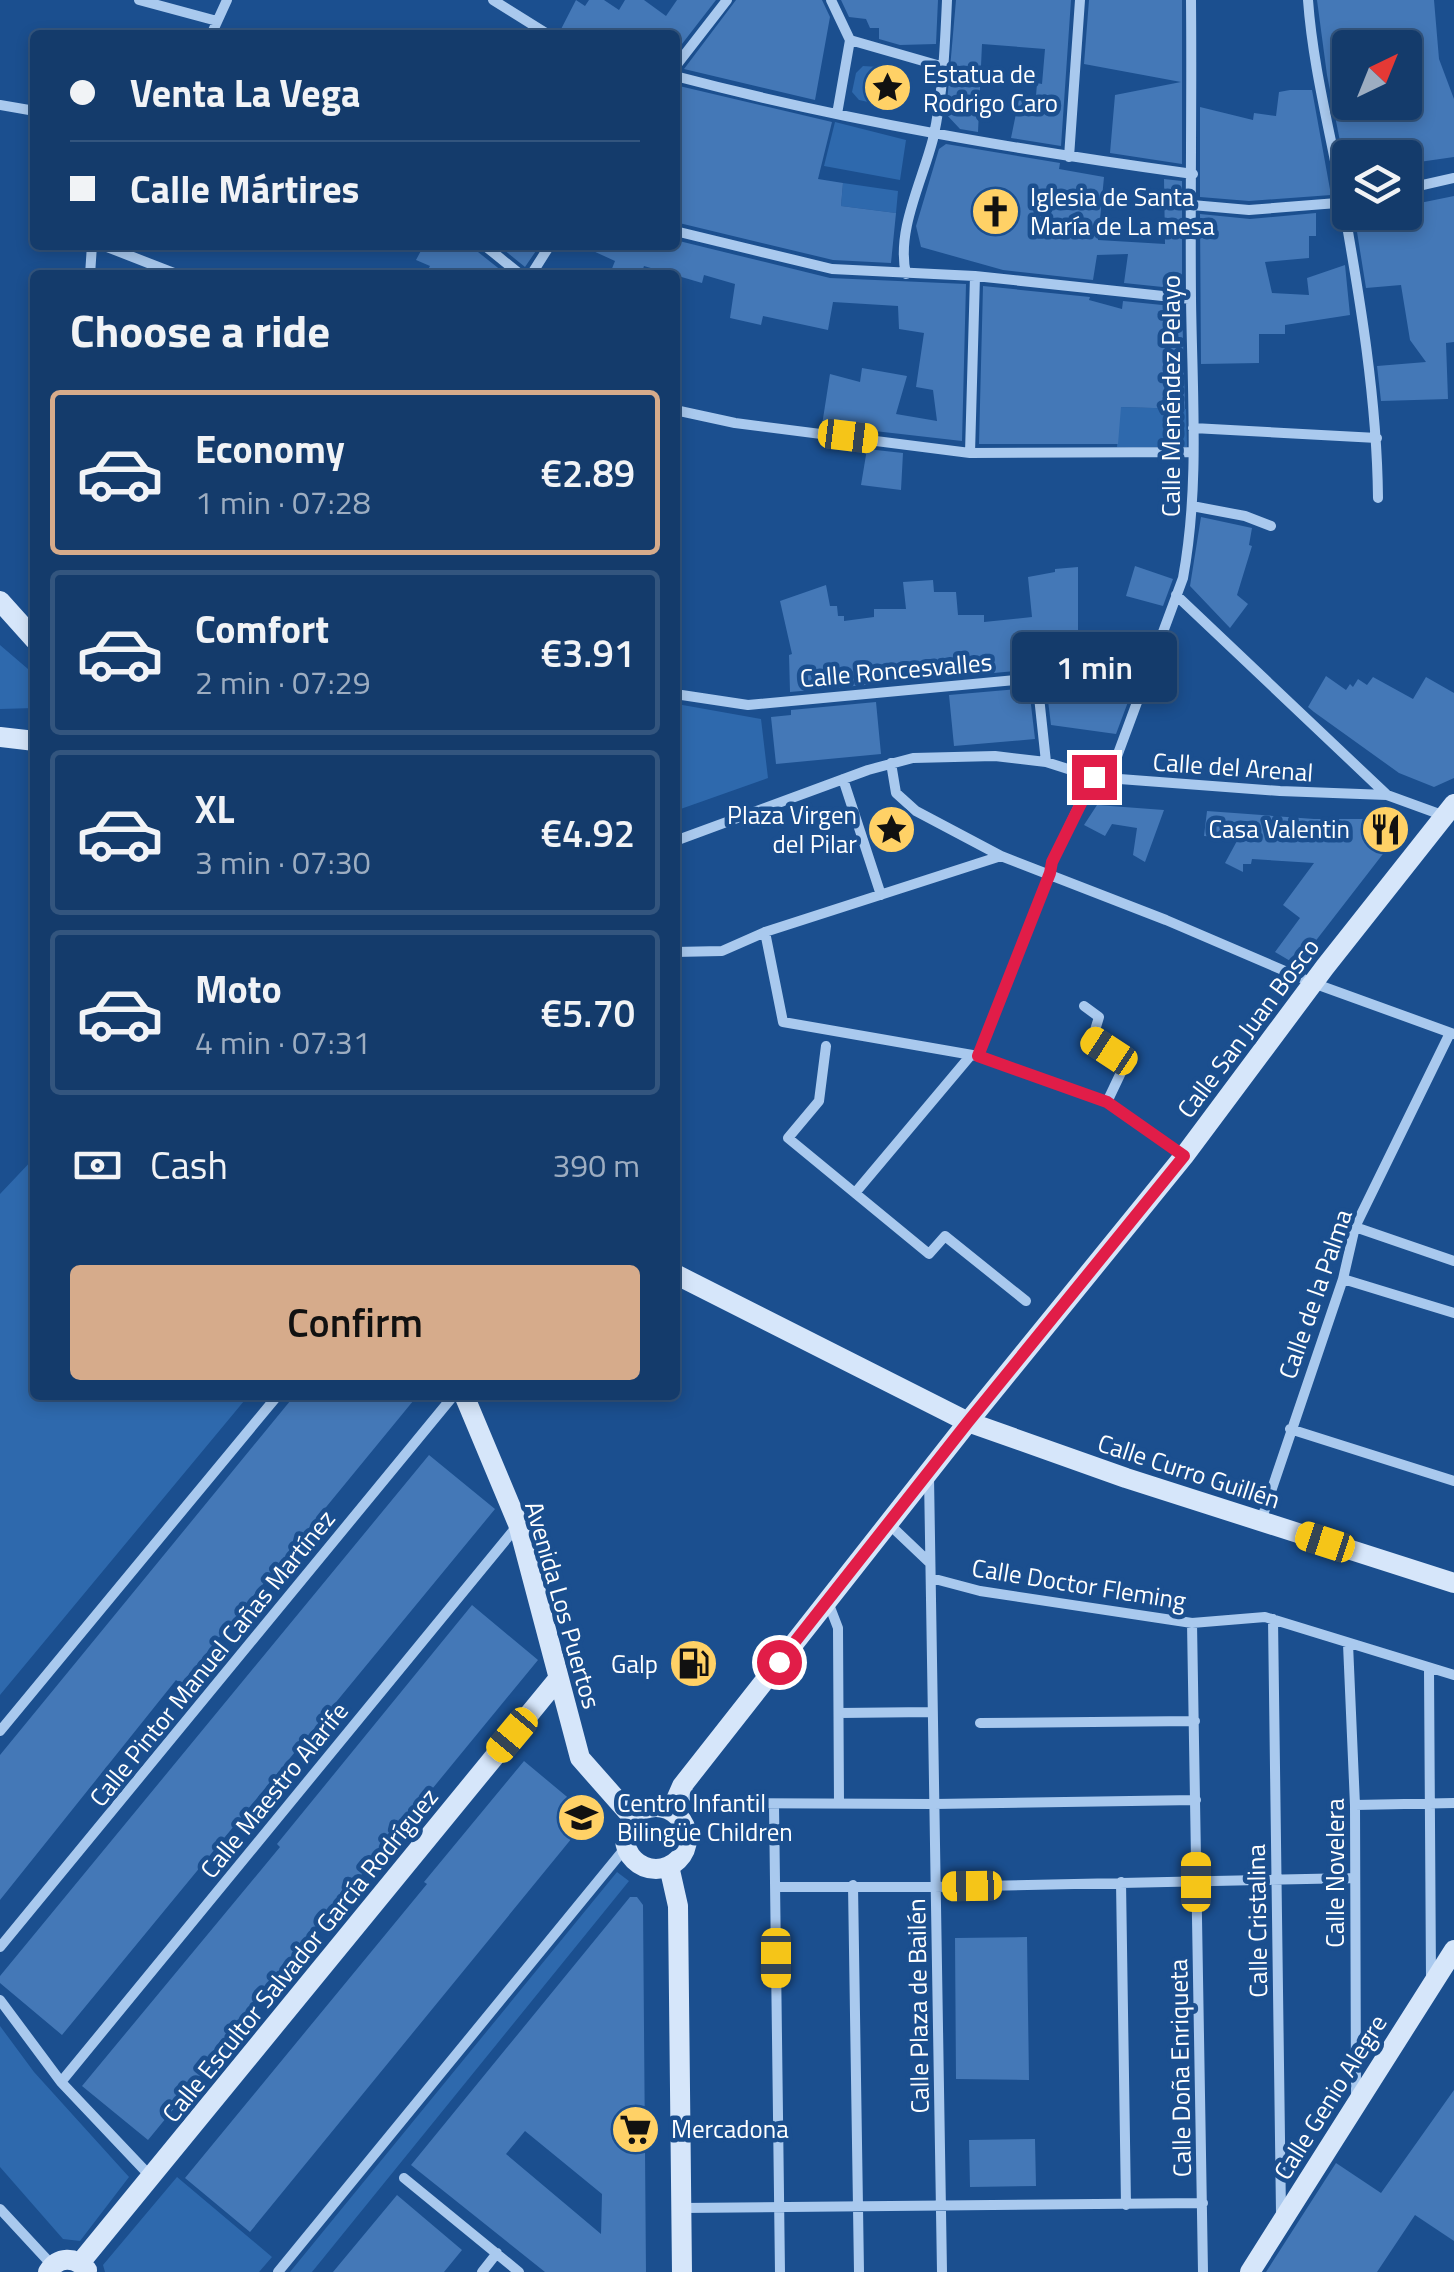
<!DOCTYPE html>
<meta charset="utf-8">
<style>
body{margin:0;font-family:"Titillium Web",sans-serif;background:#1d4271;color:#f1f3f6;height:100vh;display:flex;flex-direction:column;font-size:38px;white-space:nowrap}
*{box-sizing:border-box;margin:0}
p{font-size:32px;color:#9dadc1}
.icon{flex:none;width:55px;height:55px;fill:none;stroke:currentColor;stroke-width:2;stroke-linecap:round;stroke-linejoin:round}
.map{position:relative;flex:1;overflow:hidden}
.drawer{position:absolute;left:30px;top:270px;width:650px;height:1130px;display:flex;flex-direction:column;background:#143b6b;border-radius:10px;box-shadow:0 5px 15px #0003,0 0 0 2px #33557e}
.drawer>*{flex:none}
.top-card{position:absolute;left:30px;top:30px;width:650px;height:220px;border-radius:10px;box-shadow:0 5px 15px #0003,0 0 0 2px #33557e;display:grid;align-content:center;height:220px;padding:0 40px;background:#143b6b}
.needle{width:65px;rotate:43deg}
.buttons{position:absolute;left:1332px;top:30px;display:grid;gap:20px}
.buttons a{display:grid;place-items:center;width:90px;height:90px;border-radius:10px;background:#143b6b;box-shadow:0 5px 15px #0003,0 0 0 2px #33557e;font-size:50px}
.end{position:absolute;width:45px;height:45px;margin:-22px;border:12px solid #e11d48;background:#fff;box-shadow:0 0 0 5px #fff}
.from{border-radius:50%}
.bubble{position:absolute;height:70px;border-radius:10px;background:#143b6b;box-shadow:0 5px 15px #0003,0 0 0 2px #33557e;font-size:32px;font-weight:600;line-height:70px;text-align:center}
.car{position:absolute;width:30px;height:60px;margin:-30px -15px;border-radius:12px;box-shadow:0 0 8px 2px #0007;background:linear-gradient(#f5c518 24%,#345 0 40%,#f5c518 0 76%,#345 0 86%,#f5c518 0)}
.top-card b{display:flex;align-items:center;gap:35px;height:95px;font-size:38px}
.top-card b+b{border-top:2px solid #33557e}
.top-card i{width:25px;height:25px;background:#f1f3f6}
ul{padding:0;list-style:none}
li{display:flex;align-items:center;gap:30px;height:165px;margin:0 20px 15px;padding:0 20px;border:5px solid #33557e;border-radius:10px}
li div{flex:1}
li b{display:block;font-size:38px}
li em{font-style:normal;font-weight:600}
li.selected{border-color:#d6ab8b}
li>.icon{width:90px;height:90px;stroke-width:1.5}
h2{padding:0 40px;font-size:45px;line-height:120px}
.pay{display:flex;align-items:center;gap:25px;height:110px;padding:0 40px;font-size:38px}
.pay p{margin-inline-start:auto}
.button{display:flex;gap:20px;margin-top:auto;padding:20px 40px}
.button a{flex:1;height:115px;border-radius:10px;background:#d6ab8b;color:#111;font-size:40px;font-weight:600;line-height:115px;text-align:center}
.map>svg:first-child{display:block}
</style>
<div class="map">
<svg width="1454" height="2272" viewBox="0 0 1454 2272">
<rect width="100%" height="100%" fill="#1b4f8f"/>
<path fill="#2e69ad" d="M863 66 879 67 873 103 859 100 852 92 856 73Z
M835 122 906 140 900 180 824 166Z
M843 183 898 191 896 213 841 206Z
M1120 407 1186 409 1187 447H1117Z
M0 645 35 675V708L0 709Z
M677 704 761 719 768 778 675 811Z
M35 1157V1395H249L0 1695V1194Z
M617 1872 629 1881 312 2272H290Z
M0 2026 34 2072 129 2177 80 2241 63 2239 0 2167Z
M177 2177 272 2257 259 2272H105L103 2265Z"/>
<path fill="#4478b7" fill-rule="evenodd" d="M576 0 585 6 589 0H604L619 10 625 0H644L666 16 677 0H716L675 53V35H558Z
M736 0H822L830 17 815 100 684 69Z
M841 0H938L936 44 900 45 879 39V28H870L866 19 849 17Z
M956 0H1071L1061 146 1011 138 1020 94 1036 96 1037 83 1042 84 1045 49 982 44 978 132 960 129 946 114Z
M1089 0H1182V164L1110 153 1115 95 1181 82 1084 64Z
M1317 0H1434L1439 59 1454 99V157L1405 164V158H1350V171L1346 172 1327 75ZM1350 48H1405V102H1350Z
M675 85 832 122 818 179 843 183 841 206 896 213 891 263 833 260 675 222Z
M1290 90H1312L1331 195 1249 201 1200 197V107L1253 120 1254 113 1276 116 1279 92Z
M946 144 1060 163 1059 169 1104 177 1098 240 1165 244 1164 179 1182 181V289L1124 283 1128 254 1097 255 1093 280 1003 270 921 247 916 226 939 149Z
M1454 196V342L1446 343 1448 399 1381 401 1377 366 1426 362 1410 340 1401 285 1366 288 1354 213 1405 212V206Z
M1316 213V236H1309V258L1265 262 1272 293 1309 295 1307 278 1345 265 1350 315 1285 325V334H1259V363L1201 364 1200 214 1250 219Z
M675 240 830 278 966 284 962 441 822 425 830 374 860 382 862 368 907 376 896 414 937 421 933 390 916 387 924 333 899 329 898 306 833 302 828 330 763 316 761 325 730 318 735 284 704 275 702 283 644 266 641 275H624L611 271 615 261 580 245H675Z
M424 245H475L478 252 507 275H425L430 266 416 260Z
M498 245H540L525 267Z
M983 286 1090 297 1089 300 1122 309 1123 301 1182 307 1185 409 1121 407 1118 444H979Z
M867 449 903 453 901 490 861 485Z
M1201 517 1252 528 1249 545 1252 546 1237 595 1248 604 1230 628 1190 586Z
M1135 566 1173 579 1163 606 1126 596Z
M1078 567V631L1153 635 1116 734 1051 725 1045 676 1037 669 790 692 789 655 792 654 780 601 826 585 830 606H837L838 616H844V621L874 617V609H906L903 582 933 580 934 592H956L958 615H984V622L1032 617 1028 577 1055 572V569Z
M1326 676 1346 690 1350 684 1353 687 1358 679 1367 685 1373 677 1413 699 1426 677 1454 693V778L1434 787 1399 773 1314 712 1308 707Z
M1029 688 1035 739 954 746 949 695Z
M876 702 881 754 776 764 771 717 791 715V710Z
M1097 805 1164 810 1145 862 1133 855 1137 828 1112 824 1105 836 1084 825Z
M1207 811 1314 819H1392L1403 828 1297 965 1275 952 1300 918 1283 905 1314 863 1252 859 1251 864H1243V872L1225 863 1238 839 1204 836Z
M295 1395H418L181 1684 176 1680 0 1900V1755Z
M429 1455 495 1509 62 2035 0 1983V1976Z
M472 1605 538 1660 336 1906 339 1908 148 2140 82 2086 280 1847 277 1844Z
M524 1761 590 1816 250 2232 185 2178 427 1884 424 1882Z
M630 1897H637L643 1905 646 2272H545L411 2165ZM525 2131 602 2194 601 2234 506 2154Z
M1027 1937 1029 2080 956 2079 955 1938Z
M1454 2090V2241L1415 2215 1377 2272H1266L1336 2163 1381 2193Z
M1035 2139 1036 2186 970 2187 969 2140Z
M397 2195 462 2250 444 2272H333Z"/>
<g fill="none" stroke-linecap="round" stroke-linejoin="round">
<path stroke="#a9c9ee" stroke-width="10" d="M139 0 217 21
M493 0 549 35
M831 0 850 40 837 114
M1308 0C1313 69 1331 134 1343 203 1360 299 1377 399 1378 498
M211 35 227 0
M850 40 944 67
M675 67 727 0
M675 76C846 121 1018 150 1193 174
M0 105 35 111
M1069 157 1080 0
M1405 189 1454 178
M1192 205 1249 210 1350 202
M675 231 832 269 975 276 1191 299
M102 245 179 275
M484 245 521 275
M906 274C896 231 922 182 933 139 943 94 945 46 947 0
M90 275 92 245
M531 275 550 245
M675 410 735 423 970 453 1193 452
M1193 428 1377 438
M970 453 975 276
M1192 506 1245 516 1271 526
M1176 595 1386 794
M675 694 748 705 1037 678 1046 762
M891 763 896 793 916 811 1001 856 1166 920 1313 983 1454 1034
M1109 778 1183 578C1200 485 1192 391 1191 297 1190 198 1192 99 1191 0
M843 779 881 895
M675 841 868 770 913 758 995 756 1046 762 1093 777 1280 791 1387 795 1442 815
M765 932 783 1022 978 1056 1107 1102 1184 1156
M675 952 722 951 765 932 1001 856
M1084 1006 1099 1017 1092 1040 1126 1062 1107 1102
M826 1046 819 1101 788 1138 929 1254 945 1236 1026 1301
M978 1056 1050 873 1052 862 1093 777
M855 1193 971 1055
M1355 1227 1454 1261
M1343 1279 1454 1313
M1290 1429 1454 1481
M929 1477 942 2272
M1261 1521 1343 1279 1355 1227 1450 1033
M889 1524 929 1562
M931 1578 980 1591 1192 1623 1265 1617 1454 1675
M828 1602 838 1628 839 1804
M1273 1619 1281 2213
M1192 1623 1203 2272
M1348 1644 1355 1805 1356 2098
M1429 1670 1431 1978
M839 1713 932 1712
M980 1723 1195 1721
M0 1731 278 1395
M682 1786 699 1803 934 1804 1196 1800
M774 1804 780 2272
M1355 1805 1454 1803
M1121 1882 1126 2205
M853 1885 859 2272
M776 1887H934L1354 1878
M0 1947 454 1395
M0 2000 61 2082 151 2177
M61 2082 518 1525
M404 2178 519 2272
M681 2208 1203 2203
M0 2209 52 2265
M278 2272 626 1847
M482 2272 497 2253"/>
<path stroke="#d6e6fa" stroke-width="20" d="M0 601 35 640
M0 737 35 741
M675 1274 968 1422 1126 1478 1454 1583
M464 1395 518 1524 580 1758 632 1817
M625 1838a31 31 0 1 1 62 0a31 31 0 1 1-62 0Z
M671 1811 682 1786 968 1422 1184 1156 1325 967 1454 804
M669 1866 678 1906 682 2272
M80 2263 558 1679
M48 2272C58 2256 75 2256 87 2270
M1250 2272 1454 1950"/>
</g>
<g fill="none" stroke-linecap="round" stroke-linejoin="round">
<path stroke="#e11d48" stroke-width="12" d="M779 1662 968 1422 1184 1156 1107 1102 978 1056 1050 873 1052 862 1094 777"/>
</g>
<defs>
<symbol id="sight-disc" viewBox="-11 -11 22 22"><circle r="9.5" fill="#ffd166" stroke="#1b4f8f"/><path d="M0-6L1.8-2.2L6-1.7L2.9 1.2L3.7 5.4L0 3.3L-3.7 5.4L-2.9 1.2L-6-1.7L-1.8-2.2Z" fill="#111"/></symbol>
<symbol id="church-disc" viewBox="-11 -11 22 22"><circle r="9.5" fill="#ffd166" stroke="#1b4f8f"/><path d="M-1.2-6h2.4v3.5h3.3v2.4h-3.3V6h-2.4V-.1h-3.3v-2.4h3.3Z" fill="#111"/></symbol>
<symbol id="restaurant-disc" viewBox="-11 -11 22 22"><circle r="9.5" fill="#ffd166" stroke="#1b4f8f"/><path d="M-5-6h1v4h1v-4h1v4h1v-4h1v5L-1.5 .5V6h-2V.5L-5-1ZM5-6V6H3V1.5H1.5Q1.5-4 5-6Z" fill="#111"/></symbol>
<symbol id="fuel-disc" viewBox="-11 -11 22 22"><circle r="9.5" fill="#ffd166" stroke="#1b4f8f"/><path d="M-5.5-6h7V0h2V4h1.3V-2.5L3-4.5l.8-.8L6-3V5H2.5V1h-1V6h-7ZM-4.2-4.7v3.2H.2V-4.7Z" fill="#111"/></symbol>
<symbol id="school-disc" viewBox="-11 -11 22 22"><circle r="9.5" fill="#ffd166" stroke="#1b4f8f"/><path d="M0-5L7-2L0 1L-7-2ZM-4 1L0 2.5L4 1V4Q0 6-4 4Z" fill="#111"/></symbol>
<symbol id="supermarket-disc" viewBox="-11 -11 22 22"><circle r="9.5" fill="#ffd166" stroke="#1b4f8f"/><path d="M-6-5.5h2.5l.6 2H6L4.5 2H-2.5L-4.4-4H-6ZM-1.5 3.2a1.3 1.3 0 1 0 .1 0ZM3 3.2a1.3 1.3 0 1 0 .1 0Z" fill="#111"/></symbol>
</defs>
<g fill-rule="evenodd">
<use href="#sight-disc" x="860" y="60" width="55" height="55"/>
<use href="#church-disc" x="968" y="184" width="55" height="55"/>
<use href="#sight-disc" x="864" y="802" width="55" height="55"/>
<use href="#restaurant-disc" x="1358" y="802" width="55" height="55"/>
<use href="#fuel-disc" x="666" y="1636" width="55" height="55"/>
<use href="#school-disc" x="554" y="1790" width="55" height="55"/>
<use href="#supermarket-disc" x="608" y="2102" width="55" height="55"/>
</g>
<g text-anchor="middle" stroke-width="9" stroke-linejoin="round" paint-order="stroke">
<g font-size="25" fill="#fff" stroke="#1b4f8f" text-anchor="start">
<text x="923" y="83">Estatua de<tspan x="923" dy="29">Rodrigo Caro</tspan></text>
<text x="1030" y="206">Iglesia de Santa<tspan x="1030" dy="29">María de La mesa</tspan></text>
<text x="857" y="824" text-anchor="end">Plaza Virgen<tspan x="857" dy="29">del Pilar</tspan></text>
<text x="1350" y="838" text-anchor="end">Casa Valentin</text>
<text x="658" y="1673" text-anchor="end">Galp</text>
<text x="617" y="1812">Centro Infantil<tspan x="617" dy="29">Bilingüe Children</tspan></text>
<text x="671" y="2138">Mercadona</text>
</g>
<g font-size="25" fill="#fff" stroke="#1b4f8f">
<text transform="translate(1171 396) rotate(-90)" y="9">Calle Menéndez Pelayo</text>
<text transform="translate(896 670) rotate(-5)" y="9">Calle Roncesvalles</text>
<text transform="translate(1233 767) rotate(4)" y="9">Calle del Arenal</text>
<text transform="translate(1248 1028) rotate(-53)" y="9">Calle San Juan Bosco</text>
<text transform="translate(1315 1294) rotate(-71)" y="9">Calle de la Palma</text>
<text transform="translate(1189 1471) rotate(18)" y="9">Calle Curro Guillén</text>
<text transform="translate(1079 1584) rotate(9)" y="9">Calle Doctor Fleming</text>
<text transform="translate(563 1605) rotate(74)" y="9">Avenida Los Puertos</text>
<text transform="translate(212 1658) rotate(-51)" y="9">Calle Pintor Manuel Cañas Martínez</text>
<text transform="translate(274 1790) rotate(-51)" y="9">Calle Maestro Alarife</text>
<text transform="translate(1335 1873) rotate(-90)" y="9">Calle Novelera</text>
<text transform="translate(1257 1921) rotate(-91)" y="9">Calle Cristalina</text>
<text transform="translate(300 1955) rotate(-51)" y="9">Calle Escultor Salvador García Rodríguez</text>
<text transform="translate(918 2006) rotate(-91)" y="9">Calle Plaza de Bailén</text>
<text transform="translate(1180 2068) rotate(-91)" y="9">Calle Doña Enriqueta</text>
<text transform="translate(1330 2097) rotate(-58)" y="9">Calle Genio Alegre</text>
</g>
</g>
</svg>
<div class="buttons">
<a><svg class="needle" viewBox="-14 -14 28 28"><path d="M0-13l5 13h-10z" fill="#e53935"/><path d="M0 13l5-13h-10z" fill="#9dadc1"/></svg></a>
<a><svg class="icon" aria-label="layers" viewBox="0 0 24 24"><path d="M12 4l9 5-9 5-9-5zM3 14l9 5 9-5"/></svg></a>
</div>
<i class="end from" style="left:779px;top:1662px"></i>
<i class="end" style="left:1094px;top:777px"></i>
<div class="bubble" style="left:1012px;top:632px;width:165px">1 min</div>
<i class="car" style="left:848px;top:436px;rotate:97deg"></i>
<i class="car" style="left:1109px;top:1051px;rotate:303deg"></i>
<i class="car" style="left:1325px;top:1542px;rotate:288deg"></i>
<i class="car" style="left:512px;top:1735px;rotate:220deg"></i>
<i class="car" style="left:1196px;top:1882px;rotate:0deg"></i>
<i class="car" style="left:972px;top:1886px;rotate:269deg"></i>
<i class="car" style="left:776px;top:1958px;rotate:180deg"></i>
<div class="top-card">
<b><i class="from"></i>Venta La Vega</b>
<b><i></i>Calle Mártires</b>
</div>
<section class="drawer">
<h2>Choose a ride</h2>
<ul>
<li class="selected"><svg class="icon" aria-label="car" viewBox="0 0 24 24"><path d="M5 17H2v-5l4-1 3-4h7l3 4 3 1v5h-3M9 17h6M6 11h13"/><circle cx="7" cy="17" r="2"/><circle cx="17" cy="17" r="2"/></svg><div><b>Economy</b><p>1 min · 07:28</p></div><em>€2.89</em></li>
<li><svg class="icon" aria-label="car" viewBox="0 0 24 24"><path d="M5 17H2v-5l4-1 3-4h7l3 4 3 1v5h-3M9 17h6M6 11h13"/><circle cx="7" cy="17" r="2"/><circle cx="17" cy="17" r="2"/></svg><div><b>Comfort</b><p>2 min · 07:29</p></div><em>€3.91</em></li>
<li><svg class="icon" aria-label="car" viewBox="0 0 24 24"><path d="M5 17H2v-5l4-1 3-4h7l3 4 3 1v5h-3M9 17h6M6 11h13"/><circle cx="7" cy="17" r="2"/><circle cx="17" cy="17" r="2"/></svg><div><b>XL</b><p>3 min · 07:30</p></div><em>€4.92</em></li>
<li><svg class="icon" aria-label="car" viewBox="0 0 24 24"><path d="M5 17H2v-5l4-1 3-4h7l3 4 3 1v5h-3M9 17h6M6 11h13"/><circle cx="7" cy="17" r="2"/><circle cx="17" cy="17" r="2"/></svg><div><b>Moto</b><p>4 min · 07:31</p></div><em>€5.70</em></li>
</ul>
<div class="pay"><svg class="icon" aria-label="cash" viewBox="0 0 24 24"><path d="M3 7h18v10H3z"/><circle cx="12" cy="12" r="2"/></svg>Cash<p>390 m</p></div>
<div class="button"><a>Confirm</a></div>
</section>
</div>
